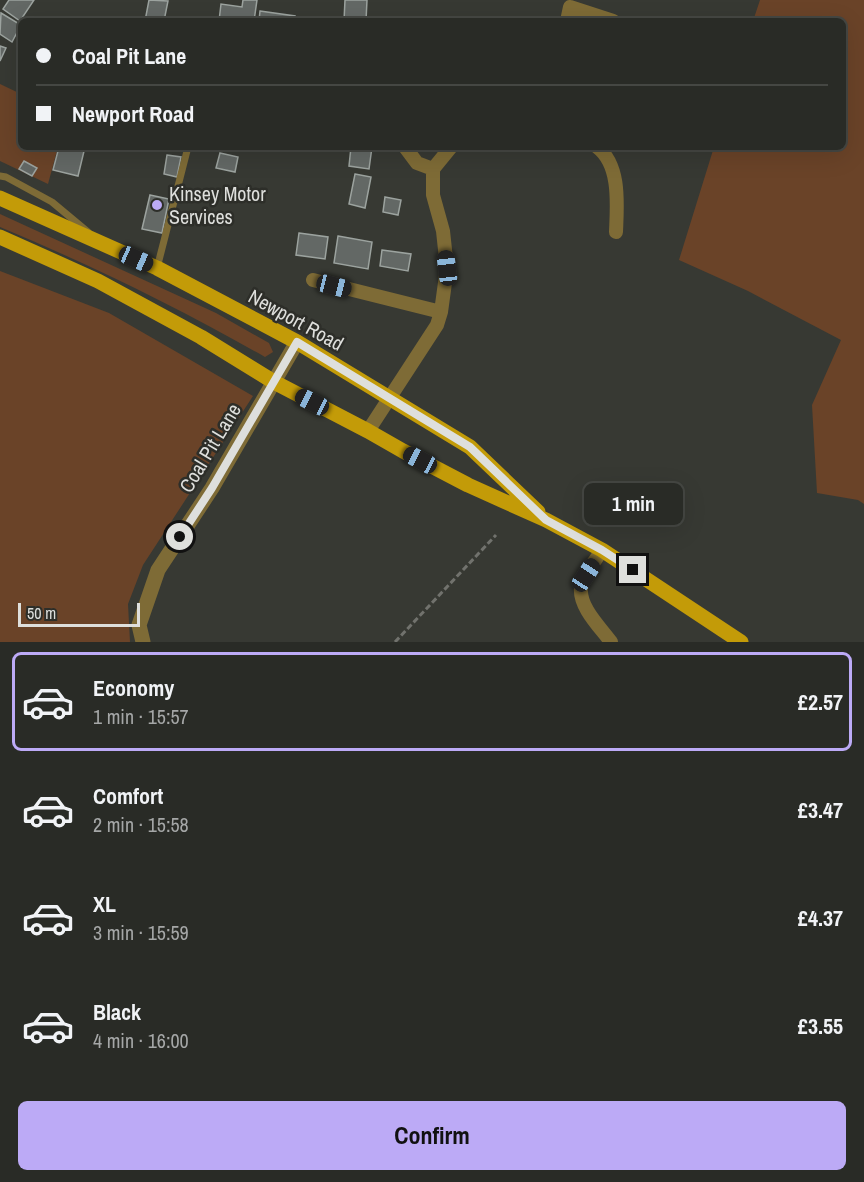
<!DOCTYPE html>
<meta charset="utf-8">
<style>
body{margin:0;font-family:"Archivo Narrow",sans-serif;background:#31332e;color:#f1f3f6;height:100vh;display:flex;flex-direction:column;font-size:22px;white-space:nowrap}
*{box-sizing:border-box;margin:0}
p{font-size:20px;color:#a5a7a7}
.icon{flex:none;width:33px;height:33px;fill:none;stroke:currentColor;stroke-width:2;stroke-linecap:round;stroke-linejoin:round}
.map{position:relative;height:642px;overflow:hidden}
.details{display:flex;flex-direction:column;background:#292b26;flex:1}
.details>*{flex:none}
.hud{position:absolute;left:18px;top:18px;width:828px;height:132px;border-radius:9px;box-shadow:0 6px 24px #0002,0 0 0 2px #454743;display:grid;align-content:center;height:132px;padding:0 18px;background:#292b26}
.scale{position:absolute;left:18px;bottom:15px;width:122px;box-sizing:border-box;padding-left:6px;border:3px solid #dedfdc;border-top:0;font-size:16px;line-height:21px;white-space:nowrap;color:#dedfdc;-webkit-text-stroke:4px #2d2e29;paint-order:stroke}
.end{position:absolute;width:27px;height:27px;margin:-14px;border:8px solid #dedfdc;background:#111;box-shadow:0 0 0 3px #111}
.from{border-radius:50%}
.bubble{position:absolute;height:42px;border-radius:9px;background:#292b26;box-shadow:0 6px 24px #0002,0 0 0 2px #454743;font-size:20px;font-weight:700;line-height:42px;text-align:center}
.car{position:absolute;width:18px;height:36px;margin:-18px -9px;border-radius:8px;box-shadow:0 0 4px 2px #0007;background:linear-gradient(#222 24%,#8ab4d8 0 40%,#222 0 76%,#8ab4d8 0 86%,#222 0)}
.hud b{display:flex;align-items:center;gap:21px;height:57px;font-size:22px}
.hud b+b{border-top:2px solid #454743}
.hud i{width:15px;height:15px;background:#f1f3f6}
ul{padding:10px 0 0;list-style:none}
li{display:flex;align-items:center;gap:18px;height:99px;margin:0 12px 9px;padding:0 6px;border:3px solid transparent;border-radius:9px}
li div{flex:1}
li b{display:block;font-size:22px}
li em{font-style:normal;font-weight:700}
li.on{border-color:#bcaaf6}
li>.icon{width:54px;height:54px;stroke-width:1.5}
.primary-button{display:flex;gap:12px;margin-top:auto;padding:12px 18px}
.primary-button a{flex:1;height:69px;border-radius:9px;background:#bcaaf6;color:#111;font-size:24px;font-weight:700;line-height:69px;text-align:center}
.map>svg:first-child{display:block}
</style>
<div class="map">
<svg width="864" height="642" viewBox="0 0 864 642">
<rect width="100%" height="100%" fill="#373933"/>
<path fill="#6a4328" d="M760 0H864V504L858 500 817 493 812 405 841 340 748 291 679 260 714 147H843V21H753Z
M0 84 21 94V147H58L48 184 0 161Z
M0 214 216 313 269 343 273 352 265 357C179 308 91 265 0 227Z
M0 271 109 313 253 396 143 565 128 604 130 642H0Z"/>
<path fill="#636865" stroke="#9ca39f" stroke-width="1.5" d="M9 0H34L20 21 3 9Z
M149 0 168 1 164 21H145Z
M243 0H257L254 21H219L221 4 242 7Z
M345 0H367L366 21H344Z
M260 11 295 16 294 21H259Z
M1 13 21 25 12 42 0 34Z
M0 46 6 48 0 61Z
M59 147H85L78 176 53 170Z
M351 147H372L369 169 349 166Z
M220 153 238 157 235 172 216 168Z
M167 155 181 157 177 177 164 174Z
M24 161 37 168 32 176 19 169Z
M355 174 371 177 365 208 349 204Z
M150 195 169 199 162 233 142 229Z
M385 197 401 200 398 215 383 212Z
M299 233 328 237 325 259 296 255Z
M338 236 372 242 368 269 334 263Z
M382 250 411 254 408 271 380 266Z"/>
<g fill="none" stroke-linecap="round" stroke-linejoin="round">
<path stroke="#71726d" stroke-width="3" stroke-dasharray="6 3" stroke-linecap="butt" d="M395 642 496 535"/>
<path stroke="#7e6b36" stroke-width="7" d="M0 176 6 177 52 202 88 232
M157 268 188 147"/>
<path stroke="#7e6b36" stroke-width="14" d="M567 21 570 7 613 21
M597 147C621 165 617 205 616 232
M433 169 451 147
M313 280 441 312
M368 431 437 325 441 312 447 268 443 231 433 195V169L417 163 405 147
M602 550C596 560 583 575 581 588 579 607 600 627 611 642"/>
<path stroke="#7e6b36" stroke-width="15" d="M143 642 139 625 158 570 212 488 297 342"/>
<path stroke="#c39b08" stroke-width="15" d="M0 198 157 268 297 342 470 447 538 512
M0 237 98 281 201 337 274 382 368 431 403 451 468 485 546 520 602 550 741 642"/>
</g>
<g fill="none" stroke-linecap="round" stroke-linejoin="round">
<path stroke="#dedfdc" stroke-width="8" d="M180 537 212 488 297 342 470 447 546 520 602 550 633 570"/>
</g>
<circle fill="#bcaaf6" stroke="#2d2e29" stroke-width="2" cx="157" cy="205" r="6"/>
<g text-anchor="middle" stroke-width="5" stroke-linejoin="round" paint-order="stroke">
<g font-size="20" fill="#dedfdc" stroke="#2d2e29" text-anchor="start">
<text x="169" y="201">Kinsey Motor<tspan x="169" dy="23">Services</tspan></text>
</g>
<g font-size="20" fill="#dedfdc" stroke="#2d2e29">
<text transform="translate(296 320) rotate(29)" y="7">Newport Road</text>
<text transform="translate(210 448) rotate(-59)" y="7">Coal Pit Lane</text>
</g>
</g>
</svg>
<div class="scale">50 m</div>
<i class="end from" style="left:180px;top:537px"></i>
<i class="end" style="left:633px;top:570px"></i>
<div class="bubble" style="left:584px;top:483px;width:99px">1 min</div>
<i class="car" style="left:136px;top:259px;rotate:114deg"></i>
<i class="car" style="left:447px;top:268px;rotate:353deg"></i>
<i class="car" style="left:334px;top:286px;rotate:104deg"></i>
<i class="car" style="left:312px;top:402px;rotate:297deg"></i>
<i class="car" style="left:420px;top:460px;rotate:298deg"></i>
<i class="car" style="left:586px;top:575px;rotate:33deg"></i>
<div class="hud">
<b><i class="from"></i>Coal Pit Lane</b>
<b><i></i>Newport Road</b>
</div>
</div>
<section class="details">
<ul>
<li class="on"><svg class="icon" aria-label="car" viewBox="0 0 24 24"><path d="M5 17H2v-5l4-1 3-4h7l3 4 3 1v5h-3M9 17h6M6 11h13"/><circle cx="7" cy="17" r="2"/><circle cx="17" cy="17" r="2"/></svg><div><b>Economy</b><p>1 min · 15:57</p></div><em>£2.57</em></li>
<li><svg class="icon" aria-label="car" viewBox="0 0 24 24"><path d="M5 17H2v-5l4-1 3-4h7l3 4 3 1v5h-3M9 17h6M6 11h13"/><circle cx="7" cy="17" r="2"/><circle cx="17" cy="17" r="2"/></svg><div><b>Comfort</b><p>2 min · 15:58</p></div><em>£3.47</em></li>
<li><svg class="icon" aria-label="car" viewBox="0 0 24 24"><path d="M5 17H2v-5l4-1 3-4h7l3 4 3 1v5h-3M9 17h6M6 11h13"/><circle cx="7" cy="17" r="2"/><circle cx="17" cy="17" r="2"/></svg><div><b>XL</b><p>3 min · 15:59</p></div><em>£4.37</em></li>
<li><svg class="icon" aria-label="car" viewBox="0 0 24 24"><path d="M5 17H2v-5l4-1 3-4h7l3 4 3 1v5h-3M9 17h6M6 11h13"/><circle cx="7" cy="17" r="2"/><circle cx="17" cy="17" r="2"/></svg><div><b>Black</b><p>4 min · 16:00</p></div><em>£3.55</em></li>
</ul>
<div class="primary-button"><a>Confirm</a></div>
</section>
